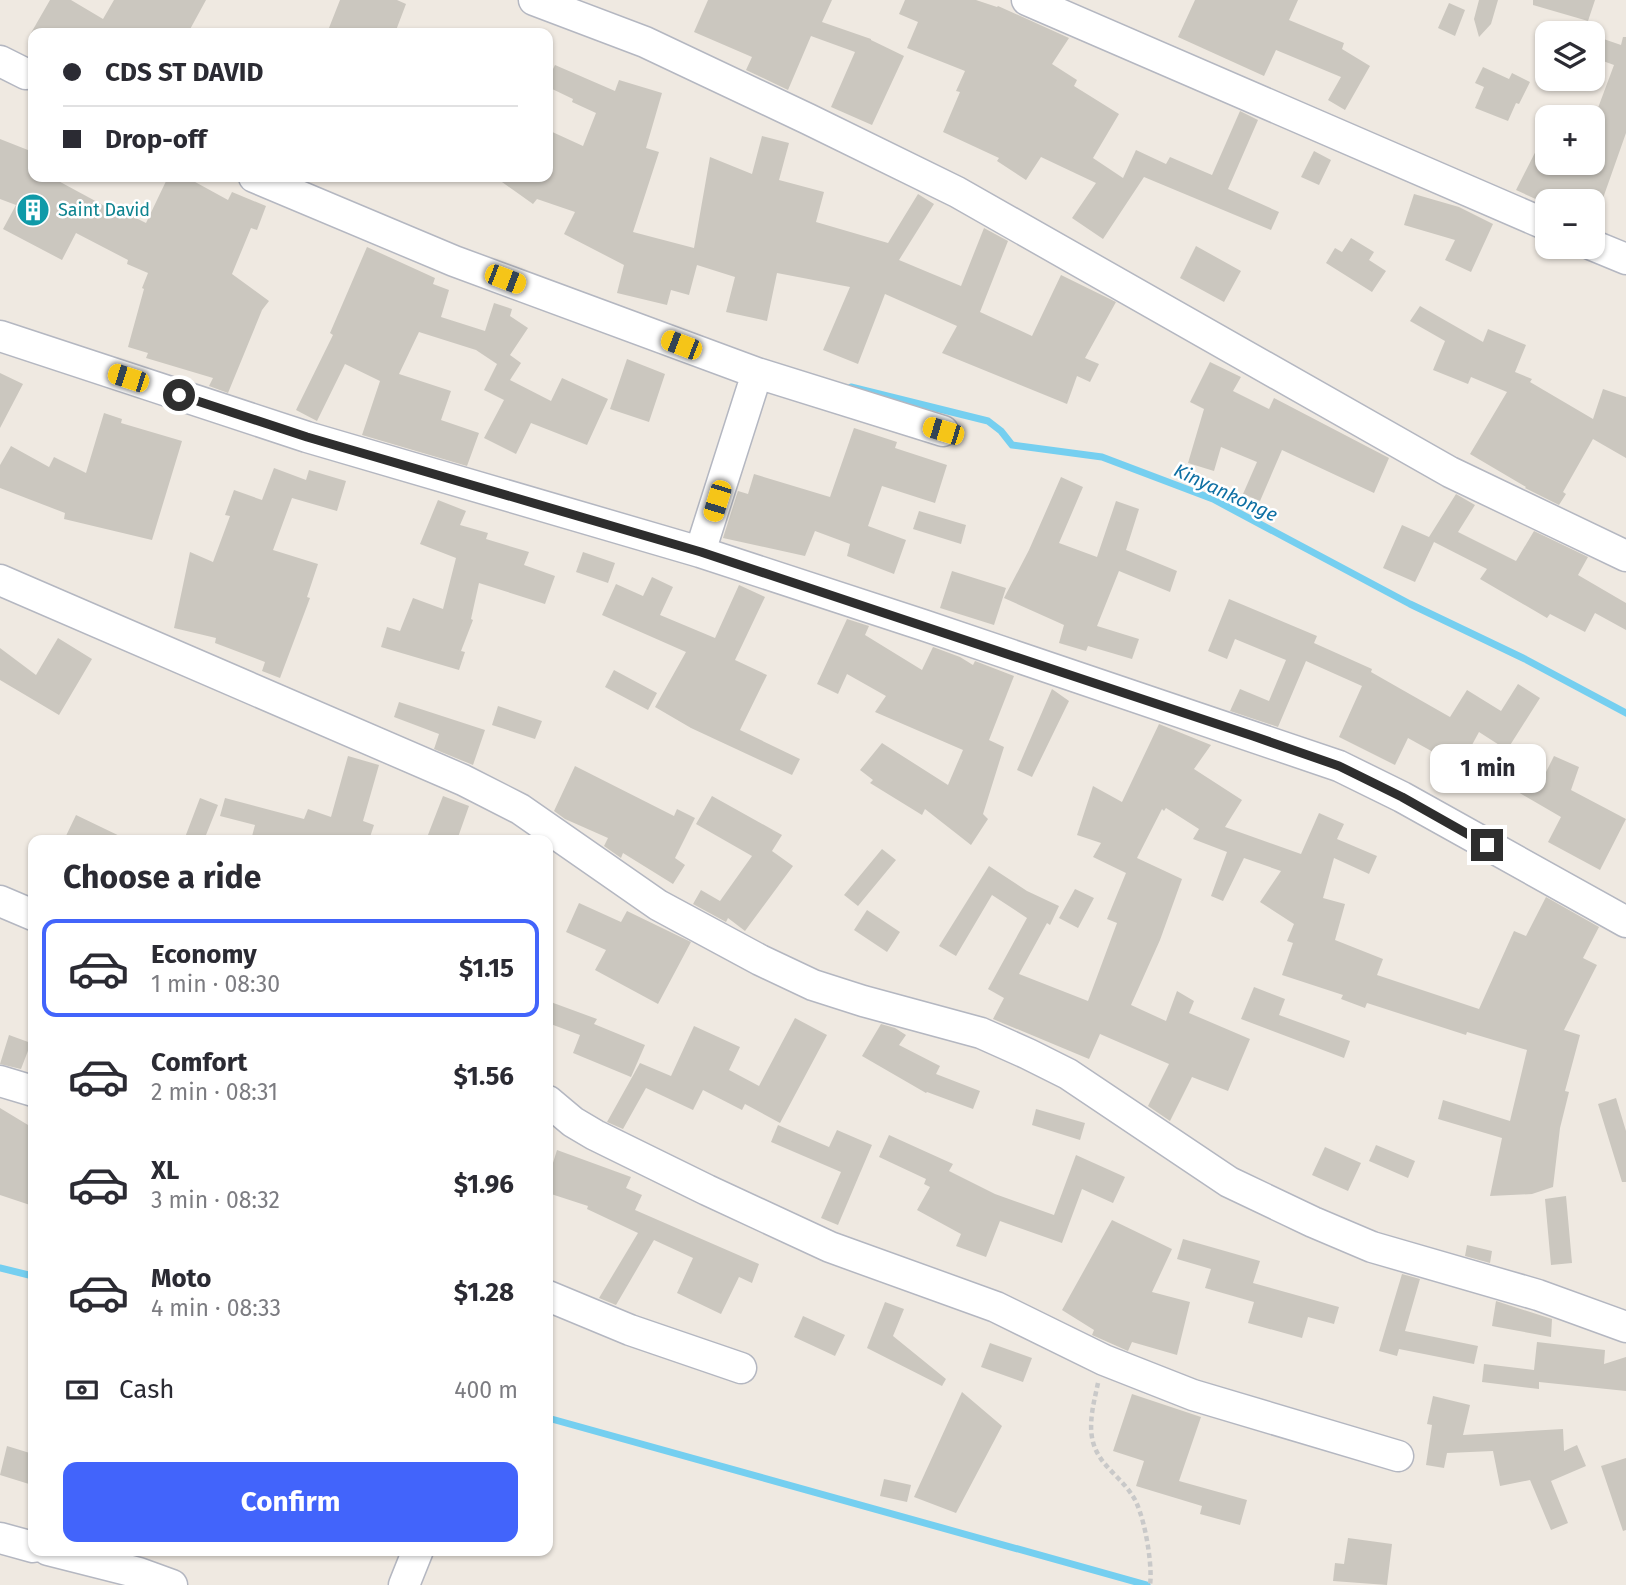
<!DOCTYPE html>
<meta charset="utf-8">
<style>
body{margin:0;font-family:"Fira Sans",sans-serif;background:#f2f2f3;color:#2b2b33;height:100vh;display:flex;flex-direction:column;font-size:26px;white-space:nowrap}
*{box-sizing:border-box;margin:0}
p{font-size:23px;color:#7c7c81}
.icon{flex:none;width:38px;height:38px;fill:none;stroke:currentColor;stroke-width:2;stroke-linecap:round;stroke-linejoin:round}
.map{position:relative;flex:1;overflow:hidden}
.panel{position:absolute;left:28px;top:835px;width:525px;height:721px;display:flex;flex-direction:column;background:#fff;border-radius:14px;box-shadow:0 2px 5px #0004}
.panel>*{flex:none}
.top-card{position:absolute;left:28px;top:28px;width:525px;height:154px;border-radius:14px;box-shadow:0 2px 5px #0004;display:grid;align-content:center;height:154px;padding:0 35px;background:#fff}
.buttons{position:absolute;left:1535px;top:21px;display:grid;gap:14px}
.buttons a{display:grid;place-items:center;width:70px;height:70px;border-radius:14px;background:#fff;box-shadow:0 2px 5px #0004;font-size:35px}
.end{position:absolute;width:32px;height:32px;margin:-16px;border:9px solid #2e2e2e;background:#fff;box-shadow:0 0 0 4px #fff}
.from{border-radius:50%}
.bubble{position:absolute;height:49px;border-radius:14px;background:#fff;box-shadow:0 2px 5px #0004;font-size:23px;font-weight:700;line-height:49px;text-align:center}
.car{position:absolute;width:21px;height:42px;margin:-21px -10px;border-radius:9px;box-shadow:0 0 5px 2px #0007;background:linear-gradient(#f5c518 24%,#345 0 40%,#f5c518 0 76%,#345 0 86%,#f5c518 0)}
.top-card b{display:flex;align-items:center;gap:24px;height:66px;font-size:26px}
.top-card b+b{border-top:2px solid #e1e1e2}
.top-card i{width:18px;height:18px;background:#2b2b33}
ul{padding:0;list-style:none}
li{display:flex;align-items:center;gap:21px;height:98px;margin:0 14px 10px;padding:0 21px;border:4px solid transparent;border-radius:14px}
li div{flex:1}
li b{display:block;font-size:26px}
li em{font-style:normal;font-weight:700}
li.on{border-color:#4264fb}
li>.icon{width:63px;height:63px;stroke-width:1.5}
h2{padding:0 35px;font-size:32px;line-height:84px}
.pay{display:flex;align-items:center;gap:18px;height:77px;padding:0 35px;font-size:26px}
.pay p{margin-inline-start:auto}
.button{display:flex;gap:14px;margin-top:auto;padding:14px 35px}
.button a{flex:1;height:80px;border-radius:14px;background:#4264fb;color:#fff;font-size:28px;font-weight:700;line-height:80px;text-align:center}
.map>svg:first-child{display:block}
</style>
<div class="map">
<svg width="1626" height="1585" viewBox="0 0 1626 1585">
<rect width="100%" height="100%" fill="#efe9e1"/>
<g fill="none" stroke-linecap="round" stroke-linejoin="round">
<path stroke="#75cff0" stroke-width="7" d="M851 387 988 421 1001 431 1012 445 1102 457 1213 499 1410 604 1525 659 1626 713
M0 1268 33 1276
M548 1418 1147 1585"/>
</g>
<path fill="#cbc7bf" d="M50 0H71L103 19 114 0H206L188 33H31Z
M340 0H397L406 4 395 33H327Z
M708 0H832L822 22 871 39V40L904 56 872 125 831 107 855 52 811 36 788 90 746 70 752 57 694 32Z
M905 0H976L997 7 998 6 1069 38 1052 64 1077 80 1074 86 1119 114 1093 158 1123 178 1136 150 1166 164 1170 157 1212 175 1240 111 1258 120 1228 189 1279 212 1271 230 1144 177 1103 239 1072 218 1096 183 1041 157 1026 180 997 161 999 158 943 132 960 92 956 91 965 71 907 48 918 22 899 14Z
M1195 0H1298L1289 20 1344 43 1342 49 1370 66 1345 110 1328 100 1341 77 1276 50 1264 76 1178 37Z
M1479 0H1498L1491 24 1479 37 1474 19Z
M1533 0H1595L1588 21 1533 5Z
M1449 3 1465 10 1455 36 1438 28Z
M1592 35 1621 45 1623 37H1626V133L1602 201H1540L1516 190 1547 129V163H1592V124L1614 65 1592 57Z
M555 65 615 91 619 80 662 93 646 148 659 152 633 232 694 248 710 157 752 174 762 136 789 143 779 180 824 192 816 222 888 243 918 194 934 204 899 260 961 286 984 228 1008 241 980 312 1032 336 1061 275 1116 302 1085 358 1099 364 1090 382 1077 376 1067 404 942 353 957 326 885 294 858 364 823 350 850 287 777 273 767 321 726 312 735 277 697 265 689 295 671 290 667 305 617 293 624 265 564 234 575 212 537 199 533 204 495 177H548V130L583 146 596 113 572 102 573 99 548 87V79Z
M1483 67 1509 79 1512 73 1530 82 1519 104 1516 103 1508 121 1475 108 1484 87 1475 83Z
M0 139 33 152V177H51L112 210 114 207 146 223 168 177H186L228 200 232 192 266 206 257 230 251 228 232 274 269 301 262 310 228 393 209 386 213 378 146 358 148 353 128 347 144 289 142 288 148 273 127 264 128 260 76 233 62 260 3 229 16 205 0 199Z
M1314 151 1331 160 1319 185 1301 177Z
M1414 194 1459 207 1493 224 1471 272 1445 260 1455 240 1404 225Z
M1351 238 1374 252 1369 260 1386 271 1372 292 1326 263 1335 248 1342 252Z
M1196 246 1241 271 1224 302 1180 278Z
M367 247 435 278 433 284 449 290 441 317 485 331 494 303 512 309 510 316 528 328 510 355 521 363 510 380 551 401 562 378 608 399 587 445 531 423 516 454 484 438 504 400 484 390 497 364 476 350 419 332 399 374 451 391 441 420 479 433 467 466 362 435 380 381 345 364 317 421 296 410 333 335 330 333Z
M1420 306 1483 342 1488 329 1526 345 1515 372 1532 379 1530 382 1593 419 1603 389 1626 397V458L1593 439 1563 492 1566 494 1559 505 1525 488 1526 487 1470 454 1507 392 1471 377 1468 384 1433 370 1445 341 1410 321Z
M627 359 665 374 649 422 610 409Z
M1210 362 1241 377 1233 391 1269 409 1274 398 1389 458 1374 493 1282 450 1260 501 1243 494 1257 462 1221 447 1214 471 1188 463 1204 409 1190 402Z
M0 373 23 384 0 428Z
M104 413 122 419 121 423 182 441 152 540 64 519 65 513 0 488V465L11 446 49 467 54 457 86 473Z
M854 428 897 442 895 448 947 465 935 503 882 486 868 526 906 540 894 574 847 556 850 544 815 531 805 556 723 538 738 491 748 494 754 474 830 497Z
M274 468 306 480 309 470 346 481 337 511 292 498 273 550 318 564 307 597 310 598 280 678 262 671 265 662 215 643 216 638 174 628 190 552 213 562 230 516 225 515 234 490 262 500Z
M1061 477 1083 487 1059 543 1097 557 1116 501 1139 509 1126 550 1177 571 1170 592 1119 571 1097 626 1139 639 1132 659 1088 646 1086 651 1059 643 1064 625 1004 598 1029 550Z
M1456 494 1475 505 1458 532 1516 561 1534 531 1588 557 1578 575 1626 603V630L1595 613 1585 632 1550 614 1547 618 1480 579 1487 569 1434 542 1415 582 1383 568 1402 525 1429 537Z
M438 500 466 511 460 525 488 533 486 539 529 552 524 565 555 576 545 604 479 583 471 619 473 620 461 651 465 652 459 670 381 647 387 627 400 631 413 598 443 609 456 558 420 544Z
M919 511 966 525 961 544 913 529Z
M583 552 615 563 608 583 576 572Z
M952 571 1006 588 994 625 940 608Z
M652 577 673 587 660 615 715 638 739 585 765 597 735 660 767 675 740 730 800 759 792 775 691 728 655 707 686 652 602 615 616 584 643 596Z
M1229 599 1317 636 1314 643 1372 669 1371 672 1450 717 1467 690 1501 711 1518 684 1540 698 1507 750 1479 732 1460 767 1408 738 1395 765 1339 737 1362 686 1306 661 1278 727 1230 711 1240 689 1269 701 1286 660 1235 639 1227 659 1208 651Z
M847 619 869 626 865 635 922 670 933 647 960 657 973 665 975 661 1014 676 989 740 1004 747 983 814 988 819 971 845 925 809 922 815 870 783 873 780 860 770 882 743 948 785 963 750 875 712 886 696 847 674 838 694 817 684Z
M58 638 92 659 59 715 0 680V648L36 675Z
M614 670 657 693 648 710 605 687Z
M1052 689 1069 701 1032 777 1017 770Z
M399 702 485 730 473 765 434 749 439 734 394 717Z
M498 706 542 721 535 739 492 725Z
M1159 724 1211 745 1194 769 1242 800 1225 827 1301 854 1319 813 1344 824 1337 839 1377 856 1369 874 1334 858 1323 898 1345 904 1335 940 1383 959 1377 975 1479 1009 1514 931 1526 936 1546 897 1599 927 1583 958 1597 965 1564 1030 1580 1035 1565 1091 1569 1092 1560 1128 1553 1187 1532 1194 1490 1196 1502 1138 1438 1119 1443 1100 1510 1121 1527 1050 1467 1032 1466 1035 1367 1003 1365 1008 1341 999 1343 995 1282 975 1293 943 1287 941 1294 924 1260 902 1281 871 1244 858 1223 901 1211 896 1227 852 1193 839 1199 829 1166 808 1164 811 1162 809 1137 858 1182 879 1160 940 1131 1005 1166 1021 1177 991 1194 1001 1189 1013 1250 1039 1228 1091 1192 1077 1170 1121 1148 1106 1169 1064 1100 1034 1089 1059 993 1019 1004 998 988 989 1027 918 992 895 956 956 939 946 989 866 1027 891 1059 906 1050 925 1047 923 1019 974 1088 1001 1117 923 1107 919 1126 873 1093 857 1101 843 1077 835 1093 786 1122 802Z
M348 756 379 765 363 821 374 825 369 840H251L255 825 220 816 225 798 304 819 308 809 331 817Z
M1554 756 1579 767 1571 790 1626 819 1600 870 1548 842 1561 817 1506 785 1521 758 1546 772Z
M575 766 674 816 677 809 695 818 675 858 685 865 673 884 623 853 621 858 604 846 608 838 565 819 554 811Z
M443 796 469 806 457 840H426Z
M712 796 782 835 772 851 793 866 745 931 728 918 726 922 693 904 701 890 720 901 752 856 696 824Z
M200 798 218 805 204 840H184Z
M76 815 128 840H64Z
M882 849 896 860 858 906 844 895Z
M1075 889 1094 898 1078 928 1059 918Z
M579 903 621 922 627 911 691 942 658 1004 595 970 606 950 566 932Z
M867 910 900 932 887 952 854 930Z
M1254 987 1285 999 1279 1015 1350 1041 1344 1058 1241 1019Z
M548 1001 597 1019 594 1024 645 1045 631 1077 573 1053 580 1035 548 1023Z
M795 1018 827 1035 780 1123 745 1104 742 1110 703 1090 693 1110 646 1088 623 1129 607 1122 640 1063 671 1076 694 1026 740 1047 729 1070 759 1086Z
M881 1024 895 1028 906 1035 899 1045 940 1066 936 1074 980 1091 973 1109 927 1092 926 1093 862 1056Z
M9 1035 31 1043 21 1069 0 1064Z
M1616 1098 1626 1131V1182H1622L1598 1104Z
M0 1108 33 1128V1206L0 1195Z
M1036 1109 1085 1123 1080 1140 1032 1125Z
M778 1125 829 1147 837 1130 872 1145 838 1225 821 1218 841 1172 771 1142Z
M889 1135 953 1164 949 1171 995 1194 1054 1215 1076 1155 1125 1177 1113 1203 1082 1189 1062 1243 1000 1221 986 1257 956 1246 961 1234 917 1210 930 1187 924 1184 926 1179 879 1157Z
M1376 1145 1415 1161 1408 1178 1369 1161Z
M1325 1147 1361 1163 1348 1191 1312 1175Z
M557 1150 631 1177 626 1188 642 1195 635 1210 759 1264 752 1283 739 1277 721 1314 677 1293 693 1258 654 1240 616 1305 599 1298 638 1233 587 1209 588 1206 548 1193V1179Z
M1566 1196 1572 1263 1551 1265 1545 1199Z
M1112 1220 1172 1249 1152 1292 1190 1302 1177 1355 1132 1342 1128 1351 1092 1335 1094 1330 1062 1310Z
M1183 1239 1260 1261 1253 1283 1339 1307 1334 1324 1308 1317 1302 1338 1248 1323 1254 1302 1205 1288 1211 1269 1177 1259Z
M1467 1245 1492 1251 1490 1263 1465 1256Z
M1402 1274 1420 1279 1405 1331 1478 1346 1474 1364 1399 1349 1397 1356 1379 1351Z
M1496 1301 1552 1319 1551 1337 1492 1326Z
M885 1302 904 1309 893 1336 946 1379 942 1386 867 1348Z
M803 1316 845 1335 835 1356 794 1337Z
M1537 1342 1605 1350 1604 1364 1626 1357V1391L1539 1382V1389L1482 1382 1484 1364 1534 1370Z
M990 1343 1032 1358 1023 1382 981 1367Z
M962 1392 1002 1426 956 1513 914 1497Z
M1132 1394 1201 1417 1179 1481 1247 1500 1240 1525 1200 1514 1202 1506 1136 1486 1144 1461 1113 1451Z
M1433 1396 1470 1405 1463 1435 1563 1429 1564 1451 1577 1445 1586 1466 1551 1481 1568 1523 1551 1530 1530 1480 1500 1486 1493 1451 1447 1453 1444 1468 1426 1465 1432 1425 1427 1424Z
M7 1446 33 1454V1471L29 1484 0 1475Z
M1626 1458V1530L1623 1531 1601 1466Z
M884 1479 911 1485 907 1502 880 1496Z
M1348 1538 1392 1544 1387 1585 1333 1581 1335 1563 1344 1564Z"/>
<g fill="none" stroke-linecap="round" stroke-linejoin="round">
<defs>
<path id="minor" d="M534 0 645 42 808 119 957 192 1450 472 1626 556
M1027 0 1547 225
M0 61 26 74
M254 177 454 261 757 373 943 431
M1592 245 1626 259
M0 336 307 437 700 552 923 625 1339 766 1402 797 1626 922
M700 552 757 373
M0 580 463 780 520 809 658 905 760 960 813 985 863 1001 981 1033 1028 1054 1068 1074 1229 1182 1313 1222 1372 1247 1538 1295 1626 1327
M0 901 33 915
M0 1081 33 1091
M548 1101 573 1122 595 1135 707 1190 830 1247 996 1307 1104 1360 1193 1395 1398 1456
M548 1296 630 1330 741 1368
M0 1538 33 1547
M48 1550 139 1573 172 1585
M404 1585 418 1550"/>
</defs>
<use href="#minor" stroke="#b4b7c1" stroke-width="33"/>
<path stroke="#c9c9c9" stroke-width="4.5" stroke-dasharray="5 3.5" stroke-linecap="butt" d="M1098 1383C1094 1402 1088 1423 1093 1442 1099 1465 1120 1476 1132 1495 1144 1511 1153 1565 1150 1585"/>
<use href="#minor" stroke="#fff" stroke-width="30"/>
</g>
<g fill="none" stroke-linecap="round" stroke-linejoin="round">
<path stroke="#2e2e2e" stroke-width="9" d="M179 395 307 437 701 552 1253 736 1339 766 1402 797 1487 845"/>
</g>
<defs>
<symbol id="building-disc" viewBox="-11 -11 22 22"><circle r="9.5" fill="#0f9aa8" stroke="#fff"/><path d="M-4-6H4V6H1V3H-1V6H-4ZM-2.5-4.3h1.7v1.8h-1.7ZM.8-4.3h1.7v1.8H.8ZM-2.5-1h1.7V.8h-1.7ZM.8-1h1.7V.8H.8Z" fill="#fff"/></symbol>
</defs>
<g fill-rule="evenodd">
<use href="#building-disc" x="14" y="191" width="38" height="38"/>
</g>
<g text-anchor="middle" stroke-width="5" stroke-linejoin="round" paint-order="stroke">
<g font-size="18" fill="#0d838f" stroke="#fff" text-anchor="start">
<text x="58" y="216">Saint David</text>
</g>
<g font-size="19" font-style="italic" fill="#0d6fa3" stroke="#fff">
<text transform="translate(1226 492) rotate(25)" y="7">Kinyankonge</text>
</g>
</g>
</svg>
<div class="buttons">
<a><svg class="icon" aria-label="layers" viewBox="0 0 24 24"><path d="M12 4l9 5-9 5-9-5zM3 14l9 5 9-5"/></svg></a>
<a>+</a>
<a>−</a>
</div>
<i class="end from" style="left:179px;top:395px"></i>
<i class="end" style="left:1487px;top:845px"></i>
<div class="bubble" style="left:1430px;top:744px;width:116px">1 min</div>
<i class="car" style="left:505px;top:279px;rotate:111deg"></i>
<i class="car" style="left:681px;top:345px;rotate:291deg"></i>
<i class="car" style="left:128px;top:378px;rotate:288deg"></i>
<i class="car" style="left:943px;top:431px;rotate:287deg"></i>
<i class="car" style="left:717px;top:501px;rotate:197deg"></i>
<div class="top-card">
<b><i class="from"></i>CDS ST DAVID</b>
<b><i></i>Drop-off</b>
</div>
<section class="panel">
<h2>Choose a ride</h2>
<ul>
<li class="on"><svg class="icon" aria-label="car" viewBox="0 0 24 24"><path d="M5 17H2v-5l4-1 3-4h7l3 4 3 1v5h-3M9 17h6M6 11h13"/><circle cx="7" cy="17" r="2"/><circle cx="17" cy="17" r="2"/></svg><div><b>Economy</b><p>1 min · 08:30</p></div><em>$1.15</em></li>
<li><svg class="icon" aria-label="car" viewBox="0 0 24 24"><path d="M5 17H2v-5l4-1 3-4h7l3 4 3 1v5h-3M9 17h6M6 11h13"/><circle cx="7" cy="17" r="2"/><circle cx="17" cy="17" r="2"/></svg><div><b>Comfort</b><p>2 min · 08:31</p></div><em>$1.56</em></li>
<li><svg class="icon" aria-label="car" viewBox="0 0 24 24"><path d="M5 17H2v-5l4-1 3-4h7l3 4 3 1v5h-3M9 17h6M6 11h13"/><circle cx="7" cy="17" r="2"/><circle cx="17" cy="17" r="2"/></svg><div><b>XL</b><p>3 min · 08:32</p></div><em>$1.96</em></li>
<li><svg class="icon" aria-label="car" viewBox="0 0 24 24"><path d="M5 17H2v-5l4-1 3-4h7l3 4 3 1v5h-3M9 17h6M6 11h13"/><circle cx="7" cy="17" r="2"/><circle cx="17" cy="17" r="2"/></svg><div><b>Moto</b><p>4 min · 08:33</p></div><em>$1.28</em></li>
</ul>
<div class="pay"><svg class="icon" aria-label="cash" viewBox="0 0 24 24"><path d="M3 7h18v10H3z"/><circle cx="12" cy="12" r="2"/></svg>Cash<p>400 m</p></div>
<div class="button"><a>Confirm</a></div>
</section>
</div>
